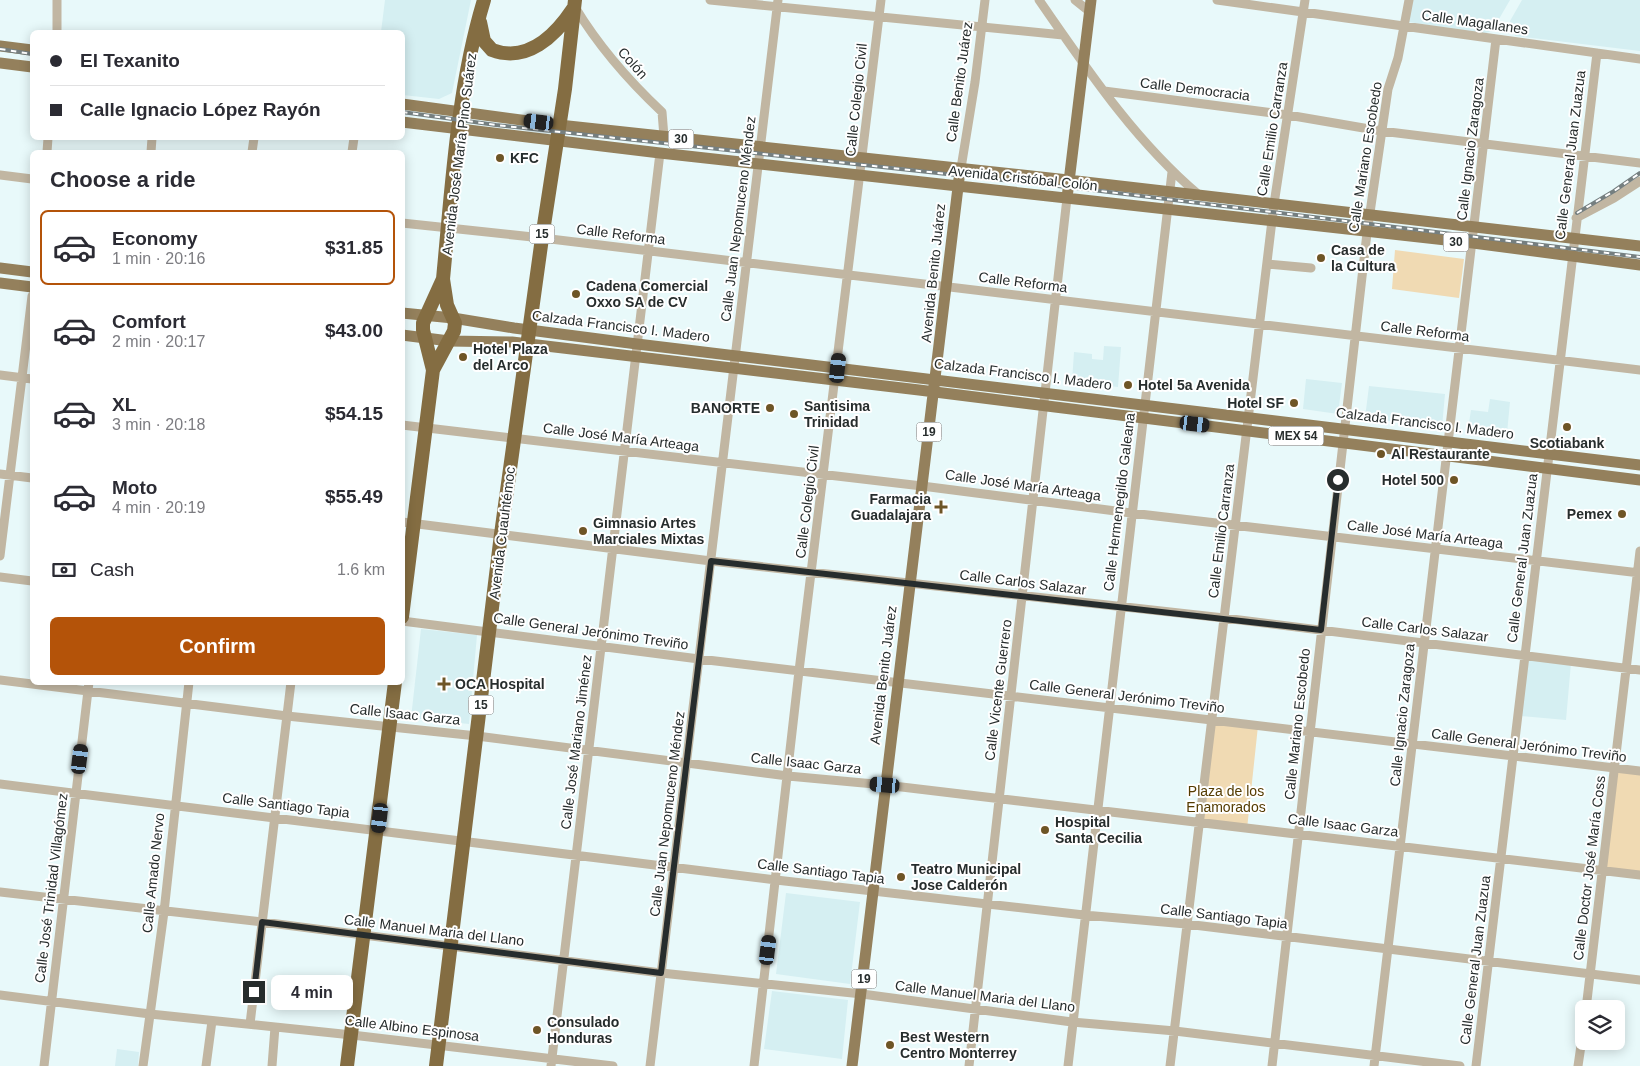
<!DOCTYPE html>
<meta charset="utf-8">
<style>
body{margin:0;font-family:Arial,sans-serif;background:#f7f7f7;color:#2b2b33;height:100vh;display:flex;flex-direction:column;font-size:19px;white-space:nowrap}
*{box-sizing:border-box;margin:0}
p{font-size:16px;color:#7c7c81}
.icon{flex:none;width:28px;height:28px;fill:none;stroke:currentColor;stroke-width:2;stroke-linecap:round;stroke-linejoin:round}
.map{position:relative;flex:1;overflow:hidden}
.drawer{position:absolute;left:30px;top:150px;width:375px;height:535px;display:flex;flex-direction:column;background:#fff;border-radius:8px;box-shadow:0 2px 12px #0003}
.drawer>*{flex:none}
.banner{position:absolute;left:30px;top:30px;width:375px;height:110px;border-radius:8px;box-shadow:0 2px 12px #0003;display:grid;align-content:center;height:110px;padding:0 20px;background:#fff}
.fabs{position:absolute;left:1575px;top:1000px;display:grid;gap:10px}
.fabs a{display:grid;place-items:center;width:50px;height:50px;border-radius:8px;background:#fff;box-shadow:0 2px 12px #0003;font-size:25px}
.end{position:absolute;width:22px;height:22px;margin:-11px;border:6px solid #272d2d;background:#fff;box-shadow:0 0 0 2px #fff}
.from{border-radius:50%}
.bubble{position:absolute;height:35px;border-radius:8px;background:#fff;box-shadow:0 2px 12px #0003;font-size:16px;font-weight:600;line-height:35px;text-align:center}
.car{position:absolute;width:15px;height:30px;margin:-15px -8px;border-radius:6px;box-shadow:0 0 4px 1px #0007;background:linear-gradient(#222 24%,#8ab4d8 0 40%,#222 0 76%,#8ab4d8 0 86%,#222 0)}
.banner b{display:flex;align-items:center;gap:18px;height:48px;font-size:19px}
.banner b+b{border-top:1px solid #e1e1e2}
.banner i{width:12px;height:12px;background:#2b2b33}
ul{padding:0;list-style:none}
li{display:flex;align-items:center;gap:15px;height:75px;margin:0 10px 8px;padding:0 10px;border:2px solid transparent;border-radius:8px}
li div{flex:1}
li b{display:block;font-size:19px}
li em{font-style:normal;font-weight:600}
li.on{border-color:#b45309}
li>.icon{width:45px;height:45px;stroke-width:1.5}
h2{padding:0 20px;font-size:22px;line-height:60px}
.pay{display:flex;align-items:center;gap:12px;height:55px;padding:0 20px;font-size:19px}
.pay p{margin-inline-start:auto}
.cta{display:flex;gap:10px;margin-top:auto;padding:10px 20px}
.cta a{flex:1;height:58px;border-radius:8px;background:#b45309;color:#fff;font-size:20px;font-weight:600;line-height:58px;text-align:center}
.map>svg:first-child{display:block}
</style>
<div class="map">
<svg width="1640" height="1066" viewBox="0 0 1640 1066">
<rect width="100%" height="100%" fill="#e8f9fa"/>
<path fill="#d5eff2" d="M385 0H471L452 93 439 99 403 95 402 32H381Z
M1412 0H1510L1492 31 1483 34 1409 22Z
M1522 0H1640V51L1515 36 1510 21Z
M1104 346 1121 347 1118 387 1072 382 1074 352 1092 354V359L1103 360Z
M1306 379 1342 383 1338 414 1303 409Z
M1369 386 1445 394 1442 427 1365 418Z
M1490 399 1510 402 1507 433 1468 429 1471 410 1488 412Z
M421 629 477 635 469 724 411 718Z
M1525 659 1571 663 1566 720 1520 716Z
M786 893 860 902 850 984 776 974Z
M772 991 848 1000 842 1059 764 1049Z
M117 1049 139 1052 138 1066H115Z"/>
<path fill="#f0dab3" d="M1395 250 1464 259 1459 298 1392 289Z
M1211 720 1258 726 1247 829 1199 822Z
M1614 768 1640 771V875L1601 869Z"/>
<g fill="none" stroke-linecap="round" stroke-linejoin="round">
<path stroke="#c1b6a2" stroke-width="9" d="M57 0V32
M710 0 1063 35
M1039 0C1087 69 1134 140 1199 195
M1075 0 1090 12
M1217 0 1640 59
M575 7C599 47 628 80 662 112L664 137
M1104 91 1288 115 1381 131 1640 163
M47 152 48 138
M151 152 152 138
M252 152 254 138
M352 152 354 138
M961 168 975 82 985 0
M0 175 32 179
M1576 218 1614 198 1640 181
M402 223 542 238 1640 370
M1267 264 1311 268
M0 375 32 379
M402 425 922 486 1131 513 1640 573
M0 474 32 478
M402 522 711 561 1224 618 1640 670
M0 556 32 296
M0 577 32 581
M402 621 699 659 1640 771
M0 680 287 716 477 736 788 776 885 785 1640 875
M0 784 776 880 1084 915 1186 924 1640 980
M0 892 262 922 661 973 862 994 1072 1022 1175 1031 1460 1066
M0 995 150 1014 352 1035 613 1066
M1586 1009 1640 551
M250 1024 291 682
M44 1066 89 682
M143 1066 164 912 189 682
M206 1066 212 1021
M272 1066 275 1027
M551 1066 660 153
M650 1066 778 0
M754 1066 799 671 881 0
M969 1066 1067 198
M1068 1066 1172 172
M1170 1066 1274 204 1305 0
M1272 1066 1367 233 1388 89 1398 58 1409 0
M1374 1066 1496 39
M1476 1066 1597 53
M1578 1066 1584 1025"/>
<path stroke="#94805c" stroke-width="11" d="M0 46 32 50
M0 63 32 67
M402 104 559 125 1068 180 1640 246
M402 122 660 153 1473 243 1640 265
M1067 198 1091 0
M0 268 32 272
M0 283 32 287
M402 313 453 318 514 328 637 344 1640 465
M402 335 449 341 512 342 919 390 1640 480
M852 1066 959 179"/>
<path stroke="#846d42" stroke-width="14" d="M480 22 484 41 492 50C527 63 555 36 573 9
M433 370 454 331 455 323 447 305 443 279C452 186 457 89 484 0
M402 617 433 370 423 330V323L443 279
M347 1066 395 682
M436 1066 501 534 542 238 565 89 575 0"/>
<defs>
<path id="rail" d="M0 49 32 54
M402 112 496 125 1076 188 1640 257
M1577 213 1614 191 1640 173"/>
</defs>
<use href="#rail" stroke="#757f80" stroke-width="4"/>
<use href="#rail" stroke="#fff" stroke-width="2" stroke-dasharray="5.5" stroke-linecap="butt"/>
</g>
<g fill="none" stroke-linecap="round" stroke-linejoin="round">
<path stroke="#272d2d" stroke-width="6" d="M254 992 262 922 661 973 711 561 1321 630 1338 480"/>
</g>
<g fill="#6e5526" stroke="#fff" stroke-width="2">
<circle cx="500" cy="158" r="5"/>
<circle cx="1321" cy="258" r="5"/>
<circle cx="576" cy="294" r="5"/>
<circle cx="463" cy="357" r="5"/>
<circle cx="1128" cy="385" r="5"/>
<circle cx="1294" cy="403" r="5"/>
<circle cx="770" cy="408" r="5"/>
<circle cx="794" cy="414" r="5"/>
<circle cx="1567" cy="427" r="5"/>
<circle cx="1381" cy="454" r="5"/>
<circle cx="1454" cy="480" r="5"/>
<path d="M938.5 499.5h5v5h5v5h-5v5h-5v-5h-5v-5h5z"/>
<circle cx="1622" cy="514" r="5"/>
<circle cx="583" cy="531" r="5"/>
<path d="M441.5 676.5h5v5h5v5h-5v5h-5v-5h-5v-5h5z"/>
<circle cx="1045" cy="830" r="5"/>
<circle cx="901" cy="877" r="5"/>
<circle cx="537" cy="1030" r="5"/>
<circle cx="890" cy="1045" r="5"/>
</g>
<g text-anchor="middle" stroke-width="4" stroke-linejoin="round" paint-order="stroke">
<g fill="#fff" stroke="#686c6c" stroke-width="1">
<rect x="668.5" y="129.5" width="25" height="19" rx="4"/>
<rect x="529.5" y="224.5" width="25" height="19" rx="4"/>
<rect x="1443.5" y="232.5" width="25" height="19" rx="4"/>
<rect x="916.5" y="422.5" width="25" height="19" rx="4"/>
<rect x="1268.5" y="426.5" width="55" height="19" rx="4"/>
<rect x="468.5" y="695.5" width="25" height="19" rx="4"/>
<rect x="851.5" y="969.5" width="25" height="19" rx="4"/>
</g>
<g font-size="12" font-weight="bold" fill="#272d2d">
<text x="681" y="143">30</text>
<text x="542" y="238">15</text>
<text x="1456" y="246">30</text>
<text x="929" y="436">19</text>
<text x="1296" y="440">MEX 54</text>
<text x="481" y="709">15</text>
<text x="864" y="983">19</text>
</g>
<g font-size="14" fill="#272d2d" stroke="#fff">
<text transform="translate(1475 22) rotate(8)" y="5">Calle Magallanes</text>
<text transform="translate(633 63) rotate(48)" y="5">Colón</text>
<text transform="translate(959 82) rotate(-82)" y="5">Calle Benito Juárez</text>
<text transform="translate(1195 89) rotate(7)" y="5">Calle Democracia</text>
<text transform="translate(856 100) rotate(-84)" y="5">Calle Colegio Civil</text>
<text transform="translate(1272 129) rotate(-81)" y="5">Calle Emilio Carranza</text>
<text transform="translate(1470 149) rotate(-83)" y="5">Calle Ignacio Zaragoza</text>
<text transform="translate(459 154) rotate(-83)" y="5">Avenida José María Pino Suárez</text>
<text transform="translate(1570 155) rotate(-83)" y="5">Calle General Juan Zuazua</text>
<text transform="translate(1365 157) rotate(-81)" y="5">Calle Mariano Escobedo</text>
<text transform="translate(1023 178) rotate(6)" y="5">Avenida Cristóbal Colón</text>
<text transform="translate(738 219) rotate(-83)" y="5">Calle Juan Nepomuceno Méndez</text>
<text transform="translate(621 234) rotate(7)" y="5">Calle Reforma</text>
<text transform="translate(933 273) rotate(-84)" y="5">Avenida Benito Juárez</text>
<text transform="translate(1023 282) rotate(7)" y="5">Calle Reforma</text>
<text transform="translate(621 326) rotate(7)" y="5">Calzada Francisco I. Madero</text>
<text transform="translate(1425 331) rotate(7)" y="5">Calle Reforma</text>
<text transform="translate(1023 374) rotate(7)" y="5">Calzada Francisco I. Madero</text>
<text transform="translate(1425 423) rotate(7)" y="5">Calzada Francisco I. Madero</text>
<text transform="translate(621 437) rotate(7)" y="5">Calle José María Arteaga</text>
<text transform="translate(1023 485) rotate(8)" y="5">Calle José María Arteaga</text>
<text transform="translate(807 502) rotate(-83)" y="5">Calle Colegio Civil</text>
<text transform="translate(1119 502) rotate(-83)" y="5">Calle Hermenegildo Galeana</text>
<text transform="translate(1221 531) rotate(-83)" y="5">Calle Emilio Carranza</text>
<text transform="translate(502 533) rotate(-83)" y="5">Avenida Cuauhtémoc</text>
<text transform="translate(1425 534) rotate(7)" y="5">Calle José María Arteaga</text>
<text transform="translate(1522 558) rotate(-83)" y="5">Calle General Juan Zuazua</text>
<text transform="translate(1023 582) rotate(7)" y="5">Calle Carlos Salazar</text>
<text transform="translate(1425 629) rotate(7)" y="5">Calle Carlos Salazar</text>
<text transform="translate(591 631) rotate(8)" y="5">Calle General Jerónimo Treviño</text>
<text transform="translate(883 675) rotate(-83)" y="5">Avenida Benito Juárez</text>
<text transform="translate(998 690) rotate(-83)" y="5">Calle Vicente Guerrero</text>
<text transform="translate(1127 696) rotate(7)" y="5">Calle General Jerónimo Treviño</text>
<text transform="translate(405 714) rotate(6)" y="5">Calle Isaac Garza</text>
<text transform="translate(1402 715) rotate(-84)" y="5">Calle Ignacio Zaragoza</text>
<text transform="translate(1297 724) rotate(-84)" y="5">Calle Mariano Escobedo</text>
<text transform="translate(576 742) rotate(-83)" y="5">Calle José Mariano Jiménez</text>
<text transform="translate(1529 745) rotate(7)" y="5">Calle General Jerónimo Treviño</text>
<text transform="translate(806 763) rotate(6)" y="5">Calle Isaac Garza</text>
<text transform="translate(286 805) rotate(7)" y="5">Calle Santiago Tapia</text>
<text transform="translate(667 814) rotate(-83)" y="5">Calle Juan Nepomuceno Méndez</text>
<text transform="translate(1343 825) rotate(7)" y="5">Calle Isaac Garza</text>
<text transform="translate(1589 868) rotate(-83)" y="5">Calle Doctor José María Coss</text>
<text transform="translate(821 871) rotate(7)" y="5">Calle Santiago Tapia</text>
<text transform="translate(153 873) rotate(-84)" y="5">Calle Amado Nervo</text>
<text transform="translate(51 888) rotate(-83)" y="5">Calle José Trinidad Villagómez</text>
<text transform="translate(1224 916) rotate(7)" y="5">Calle Santiago Tapia</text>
<text transform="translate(434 930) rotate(7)" y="5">Calle Manuel Maria del Llano</text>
<text transform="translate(1475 960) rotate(-83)" y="5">Calle General Juan Zuazua</text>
<text transform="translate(985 996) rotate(7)" y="5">Calle Manuel Maria del Llano</text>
<text transform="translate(412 1028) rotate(7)" y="5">Calle Albino Espinosa</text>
</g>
<g font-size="14" font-weight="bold" fill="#272d2d" stroke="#fff" text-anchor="start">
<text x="510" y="163">KFC</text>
<text x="1331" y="255">Casa de<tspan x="1331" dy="16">la Cultura</tspan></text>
<text x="586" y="291">Cadena Comercial<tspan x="586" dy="16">Oxxo SA de CV</tspan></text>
<text x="473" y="354">Hotel Plaza<tspan x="473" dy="16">del Arco</tspan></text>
<text x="1138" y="390">Hotel 5a Avenida</text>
<text x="1284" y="408" text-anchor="end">Hotel SF</text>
<text x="804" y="411">Santisima<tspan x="804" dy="16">Trinidad</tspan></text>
<text x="760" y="413" text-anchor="end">BANORTE</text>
<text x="1567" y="448" text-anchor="middle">Scotiabank</text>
<text x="1391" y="459">Al Restaurante</text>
<text x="1444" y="485" text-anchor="end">Hotel 500</text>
<text x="931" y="504" text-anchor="end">Farmacia<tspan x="931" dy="16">Guadalajara</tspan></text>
<text x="1612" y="519" text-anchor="end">Pemex</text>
<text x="593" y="528">Gimnasio Artes<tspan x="593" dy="16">Marciales Mixtas</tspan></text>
<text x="455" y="689">OCA Hospital</text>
<text x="1055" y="827">Hospital<tspan x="1055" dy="16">Santa Cecilia</tspan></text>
<text x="911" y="874">Teatro Municipal<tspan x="911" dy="16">Jose Calderón</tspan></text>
<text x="547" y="1027">Consulado<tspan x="547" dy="16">Honduras</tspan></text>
<text x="900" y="1042">Best Western<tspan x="900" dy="16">Centro Monterrey</tspan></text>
</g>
<g font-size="14" fill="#543b00" stroke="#fff">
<text x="1226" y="796">Plaza de los<tspan x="1226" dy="16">Enamorados</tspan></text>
</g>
</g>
</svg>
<div class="fabs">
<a><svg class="icon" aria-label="layers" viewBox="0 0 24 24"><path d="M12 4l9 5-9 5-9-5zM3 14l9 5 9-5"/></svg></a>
</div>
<i class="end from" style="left:1338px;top:480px"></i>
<i class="end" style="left:254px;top:992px"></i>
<div class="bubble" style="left:271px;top:975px;width:82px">4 min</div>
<i class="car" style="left:539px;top:122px;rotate:277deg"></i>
<i class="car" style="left:838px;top:368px;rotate:6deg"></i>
<i class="car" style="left:1195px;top:424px;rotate:97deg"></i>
<i class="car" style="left:80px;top:759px;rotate:7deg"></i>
<i class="car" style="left:885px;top:785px;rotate:275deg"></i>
<i class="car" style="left:380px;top:818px;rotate:187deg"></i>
<i class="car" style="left:768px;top:950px;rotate:7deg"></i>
<div class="banner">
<b><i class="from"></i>El Texanito</b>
<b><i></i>Calle Ignacio López Rayón</b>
</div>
<section class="drawer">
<h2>Choose a ride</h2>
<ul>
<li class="on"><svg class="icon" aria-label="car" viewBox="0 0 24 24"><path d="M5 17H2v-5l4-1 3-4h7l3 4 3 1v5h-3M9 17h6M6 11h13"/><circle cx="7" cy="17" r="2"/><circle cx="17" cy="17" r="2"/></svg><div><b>Economy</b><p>1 min · 20:16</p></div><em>$31.85</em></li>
<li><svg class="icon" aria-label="car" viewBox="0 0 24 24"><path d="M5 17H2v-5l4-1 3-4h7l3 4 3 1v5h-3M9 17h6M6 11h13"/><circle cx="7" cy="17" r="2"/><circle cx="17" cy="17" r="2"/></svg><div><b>Comfort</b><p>2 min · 20:17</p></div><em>$43.00</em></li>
<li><svg class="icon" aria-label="car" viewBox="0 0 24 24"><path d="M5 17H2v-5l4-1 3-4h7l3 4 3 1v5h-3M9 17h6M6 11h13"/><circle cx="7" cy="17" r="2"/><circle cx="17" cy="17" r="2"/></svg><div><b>XL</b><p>3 min · 20:18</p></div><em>$54.15</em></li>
<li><svg class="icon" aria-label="car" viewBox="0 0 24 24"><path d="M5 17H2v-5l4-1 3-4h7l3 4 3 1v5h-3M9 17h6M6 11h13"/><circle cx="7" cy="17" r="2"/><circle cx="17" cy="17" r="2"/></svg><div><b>Moto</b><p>4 min · 20:19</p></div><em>$55.49</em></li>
</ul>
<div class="pay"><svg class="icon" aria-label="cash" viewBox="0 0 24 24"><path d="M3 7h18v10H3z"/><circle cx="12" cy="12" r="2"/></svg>Cash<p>1.6 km</p></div>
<div class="cta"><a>Confirm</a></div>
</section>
</div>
